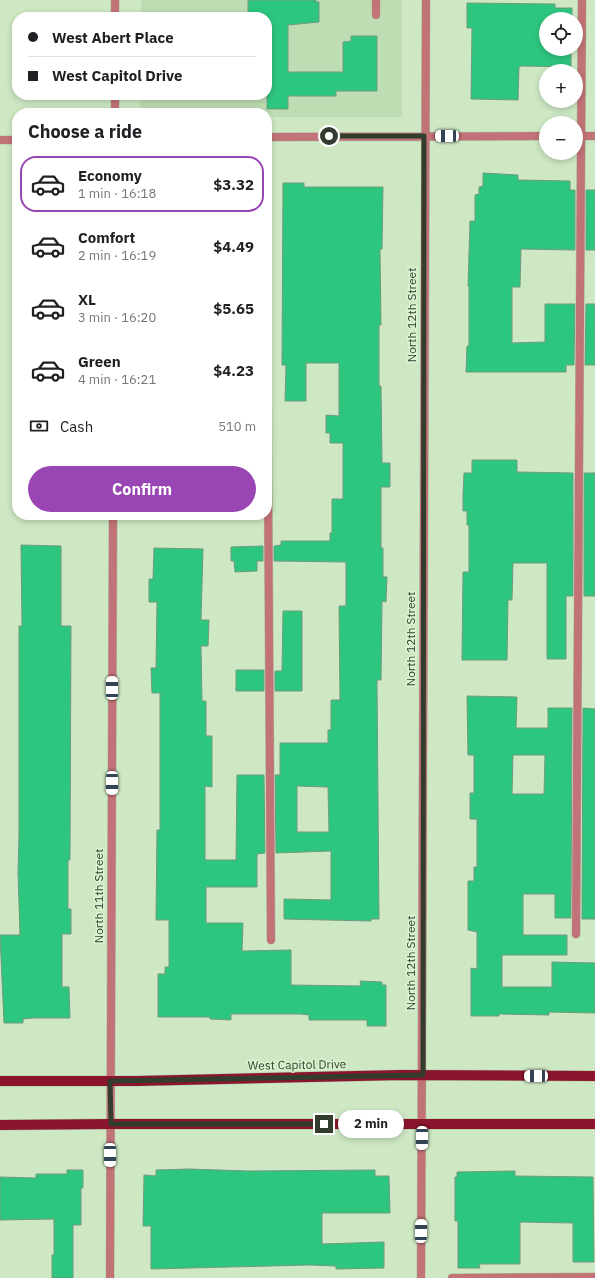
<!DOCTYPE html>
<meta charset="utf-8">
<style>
body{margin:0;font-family:"IBM Plex Sans",sans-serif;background:#f2f2f2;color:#202124;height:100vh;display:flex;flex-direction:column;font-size:15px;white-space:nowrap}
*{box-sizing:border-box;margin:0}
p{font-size:13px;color:#757577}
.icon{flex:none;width:22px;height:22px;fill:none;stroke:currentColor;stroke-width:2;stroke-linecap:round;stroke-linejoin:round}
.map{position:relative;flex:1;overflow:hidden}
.drawer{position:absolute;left:12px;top:108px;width:260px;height:412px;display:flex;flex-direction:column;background:#fff;border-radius:16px;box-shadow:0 2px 6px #0003}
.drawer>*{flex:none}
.hud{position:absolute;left:12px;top:12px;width:260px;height:88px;border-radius:16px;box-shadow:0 2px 6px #0003;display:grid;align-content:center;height:88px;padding:0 16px;background:#fff}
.controls{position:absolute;left:539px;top:12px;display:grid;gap:8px}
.controls a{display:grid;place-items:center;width:44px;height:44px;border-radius:50%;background:#fff;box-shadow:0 2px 6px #0003;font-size:20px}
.end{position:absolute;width:18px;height:18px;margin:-9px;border:5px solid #333d2f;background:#fff;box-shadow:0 0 0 2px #fff}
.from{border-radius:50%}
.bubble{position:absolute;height:28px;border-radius:14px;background:#fff;box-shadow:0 2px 6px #0003;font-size:13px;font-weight:700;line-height:28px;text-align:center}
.car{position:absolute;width:12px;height:24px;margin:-12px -6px;border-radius:5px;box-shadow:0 0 3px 1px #0007;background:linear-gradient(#fff 24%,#345 0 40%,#fff 0 76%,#345 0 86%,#fff 0)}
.hud b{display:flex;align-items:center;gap:14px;height:38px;font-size:15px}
.hud b+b{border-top:1px solid #e0e0e0}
.hud i{width:10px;height:10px;background:#202124}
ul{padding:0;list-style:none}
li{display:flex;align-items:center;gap:12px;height:56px;margin:0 8px 6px;padding:0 8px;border:2px solid transparent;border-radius:16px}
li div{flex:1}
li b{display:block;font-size:15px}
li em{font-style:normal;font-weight:700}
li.active{border-color:#9946b4}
li>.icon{width:36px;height:36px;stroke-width:1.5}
h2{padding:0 16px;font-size:18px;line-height:48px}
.pay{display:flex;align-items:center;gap:10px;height:44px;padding:0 16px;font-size:15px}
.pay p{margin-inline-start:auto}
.primary-button{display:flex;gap:8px;margin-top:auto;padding:8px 16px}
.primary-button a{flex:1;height:46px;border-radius:24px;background:#9946b4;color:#fff;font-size:16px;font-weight:700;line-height:46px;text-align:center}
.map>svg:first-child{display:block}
</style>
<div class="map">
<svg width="595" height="1278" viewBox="0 0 595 1278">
<rect width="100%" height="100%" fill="#cde8c3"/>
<path fill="#beddb2" d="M141 0H402V117H267V113H140V95H267V17H141Z"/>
<path fill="#2dc67e" stroke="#729980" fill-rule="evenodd" d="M248 0H316V2H319V22L288 25V72H343V42L351 41V36H377V91H336V96H288V109H267V17L248 16Z
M467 3 555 4V8H572V19H546V49H571V67L522 66 519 67 518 100 471 99 472 28H467Z
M483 173 518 175V180L570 181V190H575V250L521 249 520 287H512V343L545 342V304H575L574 365H566V372H466L467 346H469V286H468L470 221H475V195L479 194V187L483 186Z
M283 183H304V187H383L382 249H380L381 325H379V386H381L382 463H390V487H381V548H383V577H387L386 602 382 601 381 680H377L379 919H371V921L284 919V899L331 900V851L276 853 275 775H280V743H328V730H331V700H340L339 606H346V562L274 561V546L281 545V541H330V533H332V499H343V443H330V433H326V415L339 416V363H306V401H285L286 365H282ZM297 786 328 787 329 832H297Z
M586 190H595V250H586Z
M586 304H595V365H585Z
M472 460H517V472L573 473V596H566V659H547V563H513L512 600H508L507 660H462L463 572H469V525H467V511H463V495L464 473H472Z
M584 473H595V596H584Z
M21 545 61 546V626H71L70 860H68V909H71V934H62V987H69L70 1018H33L23 1019V1023H4L0 935H20L18 873 19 836V626H22Z
M263 546V561H257V571L235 572 234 561H231V547Z
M154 548 203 549 201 620H209L208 646H201L202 701H206V736H212V787L205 786V860H236L237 775H264L265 853 257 854V887H206V923H243L242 951 291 950V985L361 986 360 981 382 982V985H386V1026H367V1020H309V1015L301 1014H231V1020L210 1019V1017H158V974H165V967H169V920H156L157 830H160V693H152L151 668H156L157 602H149V579H153Z
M283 611H302V691H275V671H282Z
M236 670H264V691H236Z
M467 696 517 697 516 728H548V708H572L571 918H555V894H523V935H567V955H502V987H552V962L595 963V1013L549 1012V1015L499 1014V1016H471V968L477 969V932L468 930V881H474V867H477V819H470V793H474V755H468ZM513 755H545L544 794H512Z
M583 708 595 709V919H582Z
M189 1169 248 1171 375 1170V1176H389L390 1213H322V1244L384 1242V1268L336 1269V1266L309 1265 151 1269V1226H143L144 1175 156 1176V1170Z
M67 1170H83V1188H81V1225H73V1278H52V1255H54V1219L0 1220V1177L36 1178V1174H67Z
M515 1171V1176L593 1177 594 1262H573V1223L520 1222V1264H479L480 1268H458V1221H455V1177H457V1172Z"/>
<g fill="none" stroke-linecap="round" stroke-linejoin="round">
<defs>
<path id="service" d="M376 15V0
M267 317 271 940
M576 934 582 0
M452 1278 595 1277"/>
<path id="minor" d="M115 17V0
M115 113V95
M576 136H595
M267 137 546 136
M0 140H17
M110 1278 113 515
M421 1278 426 0"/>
<path id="primary" d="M0 1081H137L402 1075 595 1076
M0 1125 111 1124H595"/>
</defs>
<use href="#service" stroke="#aec6a5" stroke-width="9"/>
<use href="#minor" stroke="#aec6a5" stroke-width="9"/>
<use href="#primary" stroke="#aec6a5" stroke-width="11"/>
<use href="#service" stroke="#c27377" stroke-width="8"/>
<use href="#minor" stroke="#c27377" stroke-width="8"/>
<use href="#primary" stroke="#8b152c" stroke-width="10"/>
</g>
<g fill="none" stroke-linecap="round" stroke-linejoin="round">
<path stroke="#333d2f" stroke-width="5" d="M324 1124H111L110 1081 423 1075 424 136H329"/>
</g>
<g text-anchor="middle" stroke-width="3" stroke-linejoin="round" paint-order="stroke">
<g font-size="12" fill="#333d2f" stroke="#daf5d0">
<text transform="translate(412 315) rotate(-90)" y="4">North 12th Street</text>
<text transform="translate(411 639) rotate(-90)" y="4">North 12th Street</text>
<text transform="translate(99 896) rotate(-90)" y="4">North 11th Street</text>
<text transform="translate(411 963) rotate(-90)" y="4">North 12th Street</text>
<text transform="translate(297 1065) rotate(-1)" y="4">West Capitol Drive</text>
</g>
</g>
</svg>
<div class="controls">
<a><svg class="icon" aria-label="locate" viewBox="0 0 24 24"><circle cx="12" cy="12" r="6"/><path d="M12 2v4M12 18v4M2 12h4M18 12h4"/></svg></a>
<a>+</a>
<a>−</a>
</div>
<i class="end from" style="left:329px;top:136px"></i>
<i class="end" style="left:324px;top:1124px"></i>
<div class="bubble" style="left:338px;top:1110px;width:66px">2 min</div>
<i class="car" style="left:447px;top:136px;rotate:270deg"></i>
<i class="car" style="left:112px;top:688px;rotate:0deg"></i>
<i class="car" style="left:112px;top:783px;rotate:180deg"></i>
<i class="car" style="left:536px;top:1076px;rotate:270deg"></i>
<i class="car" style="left:422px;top:1138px;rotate:181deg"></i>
<i class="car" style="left:110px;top:1155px;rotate:180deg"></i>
<i class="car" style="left:421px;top:1231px;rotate:1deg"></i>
<div class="hud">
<b><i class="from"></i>West Abert Place</b>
<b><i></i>West Capitol Drive</b>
</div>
<section class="drawer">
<h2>Choose a ride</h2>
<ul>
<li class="active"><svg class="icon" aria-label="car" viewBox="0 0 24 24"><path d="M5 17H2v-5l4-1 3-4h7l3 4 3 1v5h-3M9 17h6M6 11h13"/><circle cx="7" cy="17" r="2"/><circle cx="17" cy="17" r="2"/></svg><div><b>Economy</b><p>1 min · 16:18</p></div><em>$3.32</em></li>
<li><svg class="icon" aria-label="car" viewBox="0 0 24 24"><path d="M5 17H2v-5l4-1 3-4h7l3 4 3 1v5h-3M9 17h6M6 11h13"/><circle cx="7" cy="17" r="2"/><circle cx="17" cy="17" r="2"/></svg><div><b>Comfort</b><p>2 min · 16:19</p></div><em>$4.49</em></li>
<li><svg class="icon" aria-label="car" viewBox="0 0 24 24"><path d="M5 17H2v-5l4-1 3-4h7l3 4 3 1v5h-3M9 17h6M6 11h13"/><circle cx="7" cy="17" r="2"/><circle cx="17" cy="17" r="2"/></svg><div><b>XL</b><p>3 min · 16:20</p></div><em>$5.65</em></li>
<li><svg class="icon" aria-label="car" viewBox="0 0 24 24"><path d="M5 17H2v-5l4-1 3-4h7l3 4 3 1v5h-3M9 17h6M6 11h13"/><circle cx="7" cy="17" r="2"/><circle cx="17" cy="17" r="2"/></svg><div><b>Green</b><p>4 min · 16:21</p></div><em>$4.23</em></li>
</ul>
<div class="pay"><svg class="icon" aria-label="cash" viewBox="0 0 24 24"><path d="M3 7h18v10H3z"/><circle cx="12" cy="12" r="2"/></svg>Cash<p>510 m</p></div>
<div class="primary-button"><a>Confirm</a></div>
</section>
</div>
